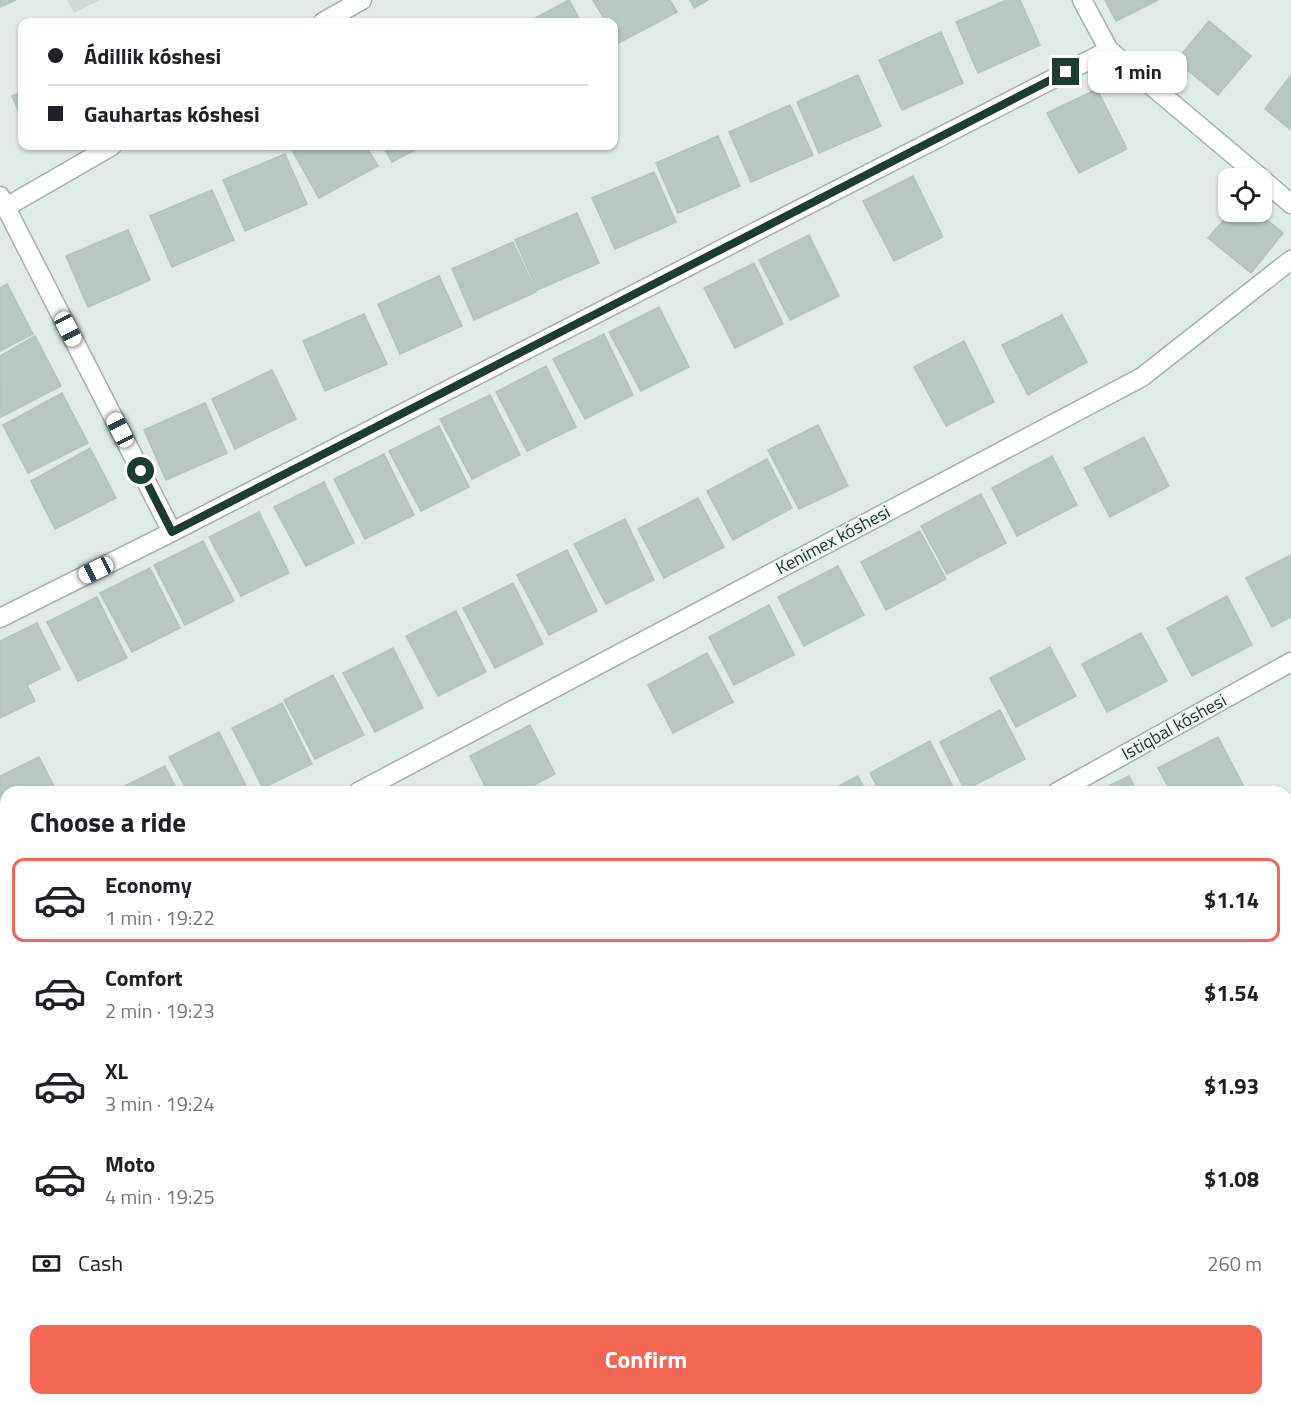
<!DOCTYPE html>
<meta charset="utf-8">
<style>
body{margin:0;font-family:"Titillium Web",sans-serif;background:#f6f6f6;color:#202124;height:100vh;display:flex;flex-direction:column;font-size:22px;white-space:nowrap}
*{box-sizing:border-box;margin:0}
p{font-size:20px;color:#757577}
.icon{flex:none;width:33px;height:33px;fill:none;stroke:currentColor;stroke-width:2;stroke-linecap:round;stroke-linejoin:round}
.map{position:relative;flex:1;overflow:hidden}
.side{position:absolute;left:0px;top:786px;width:1292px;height:620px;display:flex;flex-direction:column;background:#fff;border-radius:18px 18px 0 0;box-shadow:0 2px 4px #0004}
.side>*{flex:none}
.hud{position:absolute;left:18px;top:18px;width:600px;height:132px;border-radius:12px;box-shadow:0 2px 4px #0004;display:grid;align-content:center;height:132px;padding:0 30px;background:#fff}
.tools{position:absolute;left:1218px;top:168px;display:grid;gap:12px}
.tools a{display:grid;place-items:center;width:54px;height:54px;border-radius:12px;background:#fff;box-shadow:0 2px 4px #0004;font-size:30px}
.end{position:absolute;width:27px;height:27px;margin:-14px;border:8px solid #203b30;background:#fff;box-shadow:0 0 0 3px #fff}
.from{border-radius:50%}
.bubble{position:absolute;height:42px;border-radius:12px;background:#fff;box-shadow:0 2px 4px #0004;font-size:20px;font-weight:700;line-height:42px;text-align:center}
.car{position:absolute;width:18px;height:36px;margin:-18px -9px;border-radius:8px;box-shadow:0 0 4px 2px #0007;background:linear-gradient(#fff 24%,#345 0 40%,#fff 0 76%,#345 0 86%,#fff 0)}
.hud b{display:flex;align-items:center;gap:21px;height:57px;font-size:22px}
.hud b+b{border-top:2px solid #e0e0e0}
.hud i{width:15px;height:15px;background:#202124}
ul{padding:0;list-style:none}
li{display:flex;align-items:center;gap:18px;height:84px;margin:0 12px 9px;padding:0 18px;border:3px solid transparent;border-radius:12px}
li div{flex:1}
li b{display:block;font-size:22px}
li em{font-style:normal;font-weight:700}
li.current{border-color:#f46754}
li>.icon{width:54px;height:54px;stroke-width:1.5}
h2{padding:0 30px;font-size:27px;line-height:72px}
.pay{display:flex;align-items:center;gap:15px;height:66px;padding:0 30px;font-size:22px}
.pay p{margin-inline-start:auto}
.action{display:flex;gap:12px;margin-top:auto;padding:12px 30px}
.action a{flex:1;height:69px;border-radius:12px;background:#f46754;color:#fff;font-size:24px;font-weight:700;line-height:69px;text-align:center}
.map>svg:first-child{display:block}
</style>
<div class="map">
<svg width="1291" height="1405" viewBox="0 0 1291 1405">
<rect width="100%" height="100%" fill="#dfebe4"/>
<path fill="#cedbd3" d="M67 0H100L74 13Z
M1291 845V902L1286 897V851Z"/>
<path fill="#b8c8c0" stroke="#b2c4ba" stroke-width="1.5" d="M0 0H16L0 7Z
M569 0 581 22H528Z
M593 0H670L677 12 617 44 614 37V22H606Z
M690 0H708L694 8Z
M1007 0H1020L1040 45 978 73 956 22Z
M1105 0H1158L1116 21Z
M1209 21 1251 56 1218 95 1176 61Z
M941 32 963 83 902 110 879 60Z
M858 75 881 126 819 153 797 102Z
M1291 75V130L1265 109Z
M1097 89 1127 149 1079 173 1047 113Z
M22 92V120L12 96Z
M790 105 813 155 751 182 729 132Z
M718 136 740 186 678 213 656 163Z
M300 146H366L378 166 319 198 292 150Z
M383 146H423L392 162Z
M285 154 307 204 245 231 223 180Z
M654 172 676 222 615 249 592 198Z
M913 176 943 237 894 261 863 201Z
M212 190 234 240 172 267 150 216Z
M1231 212H1257L1283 233 1251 273 1208 238Z
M577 213 599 263 537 290 515 240Z
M128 230 150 280 88 307 66 256Z
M809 235 839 296 790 320 759 260Z
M513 242 536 292 474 320 452 269Z
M754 263 783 324 735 348 704 288Z
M439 276 462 326 400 354 378 304Z
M7 284 33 334 0 351V288Z
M659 307 689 367 641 391 609 332Z
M364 314 387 364 325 391 303 341Z
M1062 315 1087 362 1028 395 1002 345Z
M604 334 633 395 585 419 553 359Z
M35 336 61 386 1 417 0 356Z
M964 341 994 402 946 426 914 367Z
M546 366 576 427 527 451 496 392Z
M272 370 296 419 235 449 212 399Z
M62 393 88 443 28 473 3 425Z
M490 395 520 455 472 479 440 419Z
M205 403 227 453 166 480 144 430Z
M818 425 848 486 799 509 768 450Z
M439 426 469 487 421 511 389 451Z
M1144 437 1169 486 1110 517 1084 468Z
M90 448 116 498 55 529 31 481Z
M384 454 414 515 365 539 334 479Z
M1052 456 1077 505 1017 536 992 488Z
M767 459 792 508 733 540 707 491Z
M324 482 354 543 306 566 274 507Z
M981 494 1006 543 947 574 921 526Z
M698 498 724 547 664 578 638 529Z
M259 512 289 573 241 596 209 537Z
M625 519 654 580 606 604 574 544Z
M920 531 946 579 886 610 861 562Z
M203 541 234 601 185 625 154 565Z
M567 550 597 611 549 635 517 575Z
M1291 555V617L1272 627 1246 578Z
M838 566 864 615 804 646 778 597Z
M150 568 180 628 132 652 100 593Z
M513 583 543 644 495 668 463 608Z
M1227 596 1252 645 1192 676 1167 628Z
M97 597 127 658 78 681 47 622Z
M769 605 794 655 734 685 709 637Z
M456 611 486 672 438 696 406 636Z
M37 623 60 669 27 685 35 701 0 718V641Z
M1141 633 1167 681 1107 712 1082 664Z
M1050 647 1076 696 1016 727 990 678Z
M393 648 423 708 375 732 343 673Z
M707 653 733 702 673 733 648 685Z
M333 675 364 735 315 759 284 700Z
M282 703 312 764 263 788 232 728Z
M1000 710 1025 759 965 790 940 742Z
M530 725 555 774 521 792H488L470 756Z
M219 732 249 792H188L169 757Z
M1218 737 1243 785 1231 792H1171L1158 768Z
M930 741 955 791 953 792H880L870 773Z
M39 757 57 792H6V830L0 818V776Z
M165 766 178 792 115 791Z
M858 776 866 792H827Z
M1129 776 1137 792H1097Z
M0 961 6 972V1023L0 1027Z
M1286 963 1291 968V1028L1286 1034Z
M6 1026V1110L0 1113V1029Z
M6 1196V1239L0 1225V1199Z
M1289 1383 1291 1384V1405H1272L1277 1400H1286V1388Z
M54 1400H66L69 1405H43Z
M213 1400H226L229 1405H216Z
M227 1400H245L248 1405H230Z
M300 1400H331L335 1405H303Z
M770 1400H824L820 1405H777Z
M830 1400H858L865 1405H825Z"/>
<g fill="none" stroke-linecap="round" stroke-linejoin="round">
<defs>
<path id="street" d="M1082 0 1109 50 1261 178
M323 22 362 0
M1262 179 1291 204
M0 196 172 532
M6 207 112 146
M0 618 172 532 1109 50
M358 792 1142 377 1291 260
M1057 792 1291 662
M0 902 6 913
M0 1386 6 1382
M903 1400 911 1405"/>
</defs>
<use href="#street" stroke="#a2b3aa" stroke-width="21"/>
<use href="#street" stroke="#fff" stroke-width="18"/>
</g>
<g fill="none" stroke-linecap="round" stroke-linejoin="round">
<path stroke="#203b30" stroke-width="8" d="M141 471 172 532 1066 72"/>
</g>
<g text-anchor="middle" stroke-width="4.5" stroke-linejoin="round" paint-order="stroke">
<g font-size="18" fill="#203b30" stroke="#f0f7f3">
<text transform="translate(833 540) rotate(-28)" y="6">Kenimex kóshesi</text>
<text transform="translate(1174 727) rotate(-29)" y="6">Istiqbal kóshesi</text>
</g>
</g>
</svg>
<div class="tools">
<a><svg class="icon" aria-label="locate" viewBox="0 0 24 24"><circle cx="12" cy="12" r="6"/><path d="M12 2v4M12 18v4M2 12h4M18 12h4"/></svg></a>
</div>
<i class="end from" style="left:141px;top:471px"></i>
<i class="end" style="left:1066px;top:72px"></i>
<div class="bubble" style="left:1088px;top:51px;width:99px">1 min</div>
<i class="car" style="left:68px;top:329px;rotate:153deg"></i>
<i class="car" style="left:120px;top:430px;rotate:333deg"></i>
<i class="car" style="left:96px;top:570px;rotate:244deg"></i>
<div class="hud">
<b><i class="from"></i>Ádillik kóshesi</b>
<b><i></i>Gauhartas kóshesi</b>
</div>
<section class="side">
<h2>Choose a ride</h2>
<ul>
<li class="current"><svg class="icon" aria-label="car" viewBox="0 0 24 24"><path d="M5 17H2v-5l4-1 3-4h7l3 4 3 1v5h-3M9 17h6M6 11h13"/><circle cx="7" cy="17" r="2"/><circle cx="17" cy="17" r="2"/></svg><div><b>Economy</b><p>1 min · 19:22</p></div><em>$1.14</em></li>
<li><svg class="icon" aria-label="car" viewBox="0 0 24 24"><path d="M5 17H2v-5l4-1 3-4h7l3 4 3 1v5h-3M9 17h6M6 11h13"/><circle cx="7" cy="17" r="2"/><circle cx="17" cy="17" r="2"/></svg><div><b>Comfort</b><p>2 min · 19:23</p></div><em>$1.54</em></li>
<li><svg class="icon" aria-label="car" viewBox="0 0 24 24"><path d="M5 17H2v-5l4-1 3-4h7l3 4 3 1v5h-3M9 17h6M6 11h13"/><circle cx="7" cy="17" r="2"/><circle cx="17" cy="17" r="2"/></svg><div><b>XL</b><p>3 min · 19:24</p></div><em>$1.93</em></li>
<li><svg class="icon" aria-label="car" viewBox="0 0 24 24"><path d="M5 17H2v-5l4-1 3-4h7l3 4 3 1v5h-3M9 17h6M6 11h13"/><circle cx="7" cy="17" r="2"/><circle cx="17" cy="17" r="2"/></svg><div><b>Moto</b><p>4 min · 19:25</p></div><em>$1.08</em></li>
</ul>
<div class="pay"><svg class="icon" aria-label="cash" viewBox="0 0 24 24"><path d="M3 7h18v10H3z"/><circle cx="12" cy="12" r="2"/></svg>Cash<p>260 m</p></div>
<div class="action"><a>Confirm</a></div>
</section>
</div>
